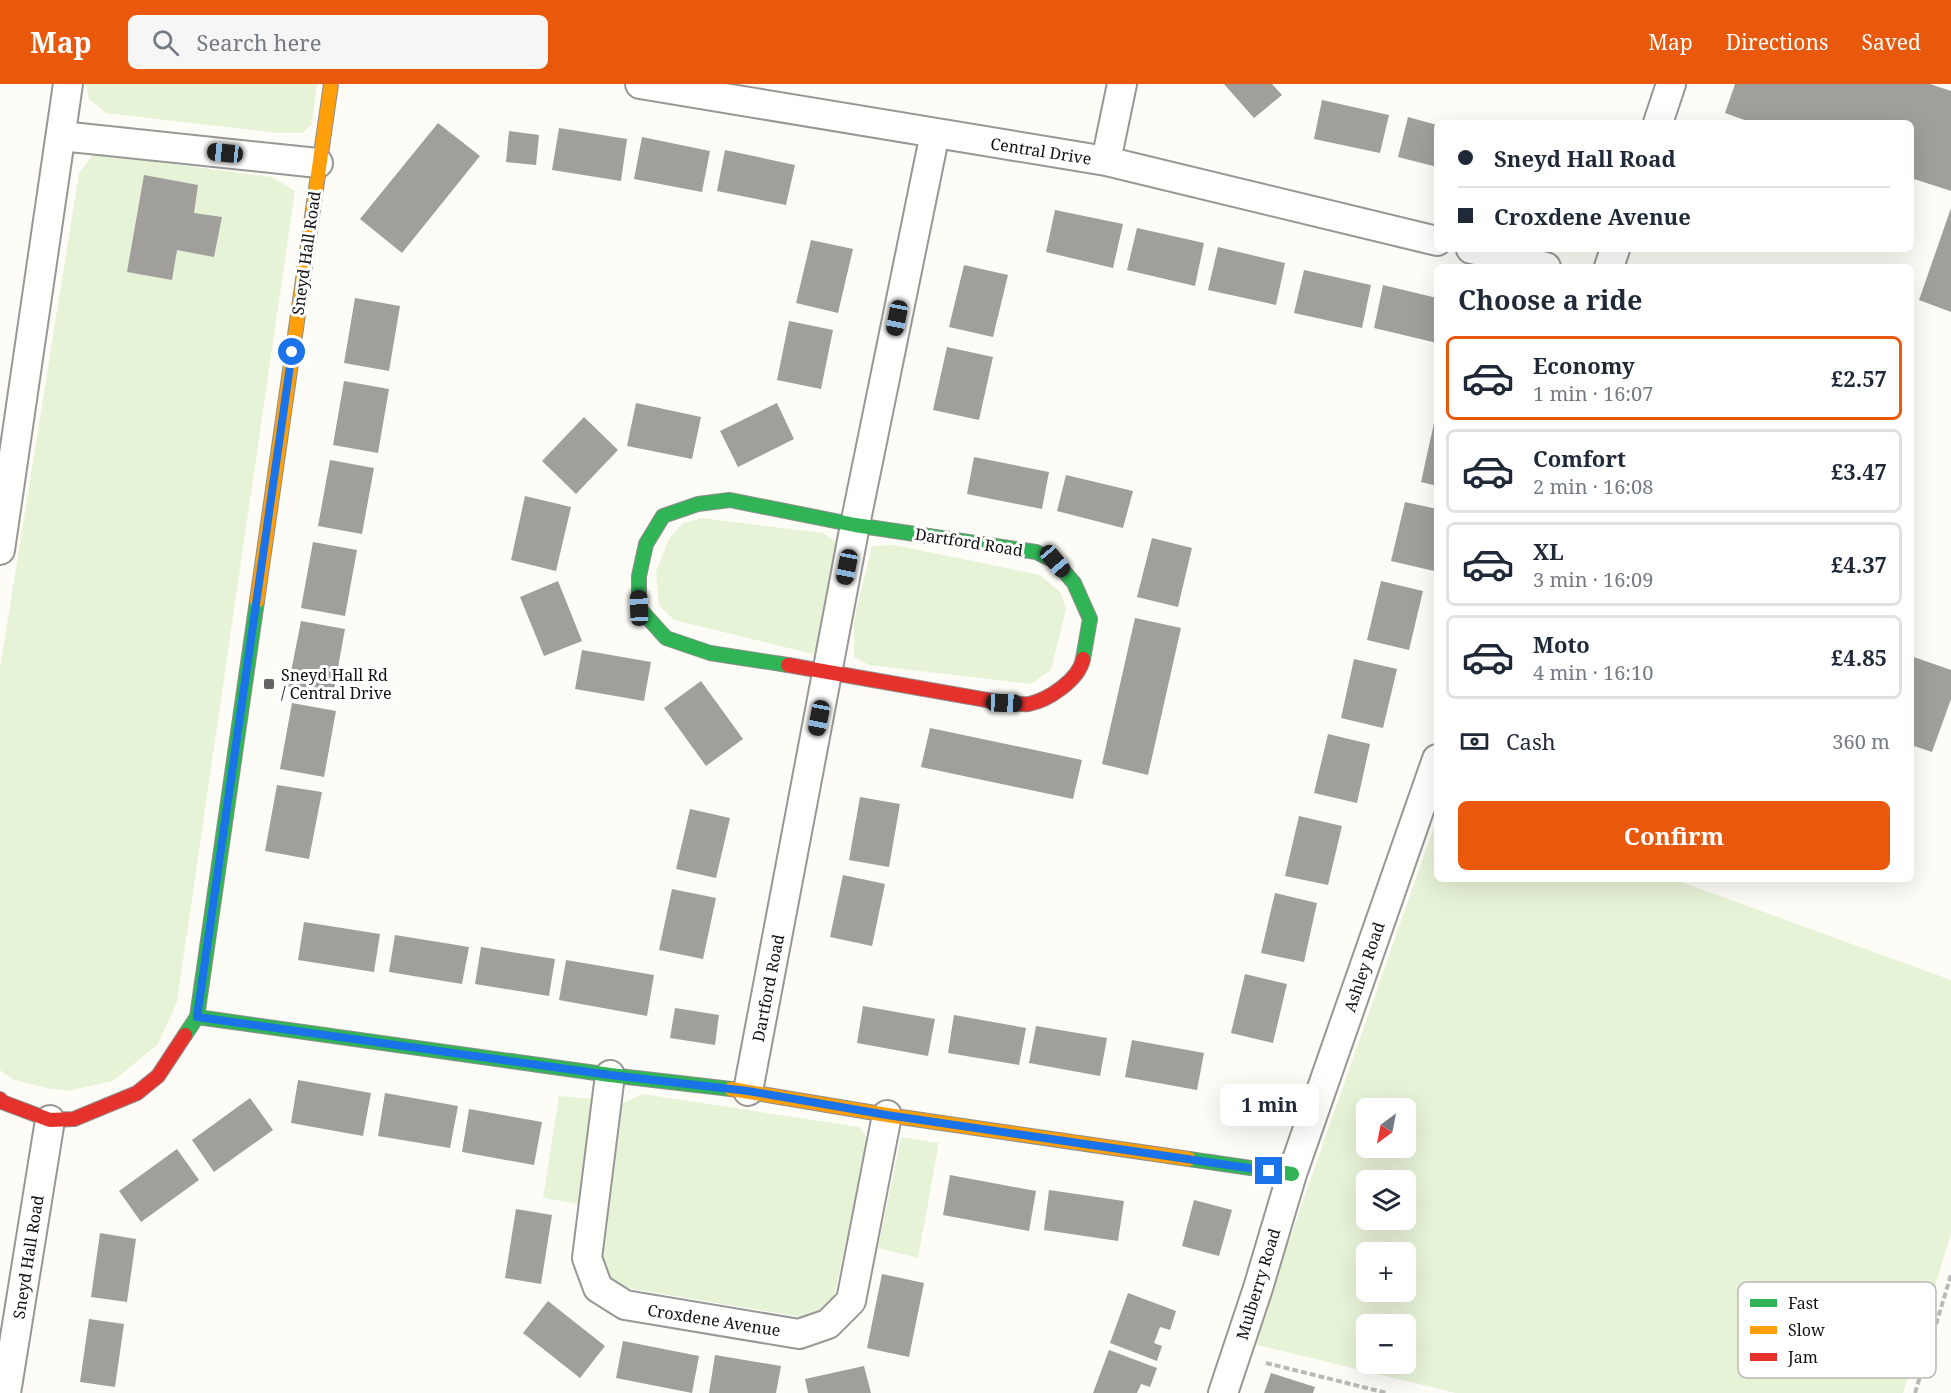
<!DOCTYPE html>
<meta charset="utf-8">
<style>
body{margin:0;font-family:"Noto Serif",serif;background:#f6f6f7;color:#1f2937;height:100vh;display:flex;flex-direction:column;font-size:22px;white-space:nowrap}
*{box-sizing:border-box;margin:0}
p{font-size:20px;color:#747a83}
.icon{flex:none;width:33px;height:33px;fill:none;stroke:currentColor;stroke-width:2;stroke-linecap:round;stroke-linejoin:round}
.map{position:relative;flex:1;overflow:hidden}
.details{position:absolute;left:1434px;top:180px;width:480px;height:618px;display:flex;flex-direction:column;background:#fff;border-radius:9px;box-shadow:0 6px 24px #0002}
.details>*{flex:none}
.hud{position:absolute;left:1434px;top:36px;width:480px;height:132px;border-radius:9px;box-shadow:0 6px 24px #0002;display:grid;align-content:center;height:132px;padding:0 24px;background:#fff}
.needle{width:39px;rotate:212deg}
.tools{position:absolute;left:1356px;top:1014px;display:grid;gap:12px}
.tools a{display:grid;place-items:center;width:60px;height:60px;border-radius:9px;background:#fff;box-shadow:0 6px 24px #0002;font-size:30px}
.end{position:absolute;width:27px;height:27px;margin:-14px;border:8px solid #1a73e8;background:#fff;box-shadow:0 0 0 3px #fff}
.from{border-radius:50%}
.bubble{position:absolute;height:42px;border-radius:9px;background:#fff;box-shadow:0 6px 24px #0002;font-size:20px;font-weight:700;line-height:42px;text-align:center}
.car{position:absolute;width:18px;height:36px;margin:-18px -9px;border-radius:8px;box-shadow:0 0 4px 2px #0007;background:linear-gradient(#222 24%,#8ab4d8 0 40%,#222 0 76%,#8ab4d8 0 86%,#222 0)}
.hud b{display:flex;align-items:center;gap:21px;height:57px;font-size:22px}
.hud b+b{border-top:2px solid #e0e1e3}
.hud i{width:15px;height:15px;background:#1f2937}
ul{padding:0;list-style:none}
li{display:flex;align-items:center;gap:18px;height:84px;margin:0 12px 9px;padding:0 12px;border:3px solid #e0e1e3;border-radius:9px}
li div{flex:1}
li b{display:block;font-size:22px}
li em{font-style:normal;font-weight:700}
li.selected{border-color:#ea580c}
li>.icon{width:54px;height:54px;stroke-width:1.5}
h2{padding:0 24px;font-size:27px;line-height:72px}
.pay{display:flex;align-items:center;gap:15px;height:66px;padding:0 24px;font-size:22px}
.pay p{margin-inline-start:auto}
.action{display:flex;gap:12px;margin-top:auto;padding:12px 24px}
.action a{flex:1;height:69px;border-radius:9px;background:#ea580c;color:#fff;font-size:24px;font-weight:700;line-height:69px;text-align:center}
header{display:flex;align-items:center;gap:36px;box-sizing:border-box;height:84px;padding:0 30px;background:#ea580c;color:#fff}
header strong{font-size:28px}
nav{display:flex;gap:33px;margin-inline-start:auto;font-size:21px}
.search{width:420px;height:54px;background:#f6f6f7;display:flex;align-items:center;gap:15px;box-sizing:border-box;padding:0 21px;border-radius:9px;color:#747a83;font-size:22px}
.map>svg:first-child{display:block}
</style>
<header>
<strong>Map</strong>
<div class="search"><svg class="icon" aria-label="search" viewBox="0 0 24 24"><circle cx="10" cy="10" r="6"/><path d="M15 15l6 6"/></svg>Search here</div>
<nav><a>Map</a><a>Directions</a><a>Saved</a></nav>
</header>
<div class="map">
<svg width="1951" height="1309" viewBox="0 0 1951 1309">
<rect width="100%" height="100%" fill="#fdfcf7"/>
<path fill="#e7f3d7" fill-rule="evenodd" d="M86 0H317L312 40 302 49H278L106 29 89 15Z
M94 70 272 93 295 107 177 918 158 960 113 997 67 1007 46 1004 12 995 0 986V584L79 89Z
M702 434 823 449 837 459 821 554 813 570 674 536 659 521 656 488 669 455 683 439Z
M894 461 1040 491 1061 509 1066 525 1051 586 1031 600 869 581 854 573V536L872 462Z
M1437 734V795H1673L1951 896V1149L1903 1309H1456L1253 1260ZM1366 1024H1406V1064H1366ZM1366 1096H1406V1136H1366ZM1366 1168H1406V1208H1366ZM1366 1240H1406V1280H1366Z
M643 1010 859 1043 868 1055 833 1218 821 1231 801 1233 620 1203 606 1190 600 1175 619 1021Z
M559 1012 594 1015 579 1120 543 1114Z
M901 1053 939 1059 918 1174 878 1164Z"/>
<path fill="#a19f9c" d="M1224 0H1272L1282 11 1254 34Z
M1735 0H1930L1951 7V107L1911 94V39H1753L1725 29Z
M1322 16 1389 31 1380 69 1314 55Z
M1408 33 1437 41V83L1398 73Z
M438 39 480 72 402 169 360 135Z
M559 44 627 55 621 97 552 86Z
M509 47 539 51 536 81 506 78Z
M642 53 710 67 702 108 634 95Z
M725 66 795 81 786 121 717 107Z
M144 91 198 101 194 129 222 133 214 173 177 166 172 196 127 188Z
M1951 124V228L1919 216Z
M1055 126 1123 140 1113 184 1046 168Z
M1137 144 1204 159 1195 202 1127 186Z
M811 156 853 165 838 229 796 219Z
M1218 163 1285 179 1276 221 1208 206Z
M964 181 1008 191 993 253 949 243Z
M1304 186 1371 201 1362 244 1294 229Z
M1383 201 1437 214V259L1374 244Z
M355 214 400 222 389 287 344 279Z
M789 237 833 246 821 305 777 296Z
M947 263 993 273 979 336 933 326Z
M344 297 389 305 378 369 333 361Z
M636 319 701 333 692 375 627 362Z
M777 319 794 355 738 383 720 347Z
M584 333 618 366 576 410 542 377Z
M1434 339H1437V402L1421 398Z
M974 373 1049 388 1042 425 967 410Z
M330 376 374 384 362 450 318 442Z
M1066 391 1133 407 1123 444 1057 427Z
M525 412 571 423 556 487 511 476Z
M1405 418 1437 425V472L1434 487 1391 477Z
M1152 454 1192 464 1178 523 1137 513Z
M313 458 357 466 345 532 301 524Z
M558 497 582 557 544 572 520 513Z
M1381 497 1423 507 1409 566 1367 556Z
M1135 534 1181 544 1148 691 1102 680Z
M301 537 345 545 333 611 288 603Z
M582 566 651 578 644 617 575 605Z
M1911 572 1951 586V615L1932 668 1911 661Z
M1354 575 1397 585 1383 644 1341 634Z
M701 597 743 655 706 682 664 624Z
M292 619 336 627 324 693 280 685Z
M930 644 1082 676 1073 715 921 683Z
M1328 650 1370 660 1357 719 1314 709Z
M277 701 322 708 309 775 265 767Z
M860 713 900 720 889 783 849 776Z
M690 725 730 734 716 794 676 785Z
M1299 732 1342 742 1328 801 1285 792Z
M843 791 885 800 872 862 830 853Z
M672 805 716 814 703 875 659 866Z
M1275 809 1317 819 1304 878 1261 869Z
M304 838 380 850 374 888 298 876Z
M395 851 469 863 462 900 389 888Z
M481 863 555 875 549 912 475 900Z
M566 876 654 891 647 932 559 916Z
M1245 890 1287 900 1273 959 1231 949Z
M863 922 935 935 928 972 857 959Z
M675 924 719 931 715 961 670 954Z
M954 931 1026 944 1019 981 948 969Z
M1036 942 1107 954 1100 992 1029 979Z
M1132 956 1204 969 1197 1006 1125 993Z
M298 996 371 1009 363 1052 291 1039Z
M385 1009 458 1022 450 1064 378 1052Z
M250 1014 273 1046 214 1088 192 1056Z
M469 1025 542 1038 534 1081 462 1068Z
M177 1065 199 1096 141 1138 119 1107Z
M950 1091 1036 1107 1029 1147 943 1131Z
M1049 1106 1124 1117 1118 1157 1044 1146Z
M1194 1116 1232 1126 1219 1172 1182 1162Z
M516 1125 552 1131 541 1200 505 1194Z
M100 1149 136 1155 127 1218 91 1213Z
M882 1190 924 1199 909 1273 867 1264Z
M1128 1209 1176 1227 1170 1246 1160 1243 1154 1259 1162 1262 1157 1277 1110 1259Z
M548 1217 605 1262 580 1294 523 1249Z
M89 1235 124 1240 115 1303 80 1298Z
M623 1257 699 1272 692 1309 616 1294Z
M1109 1266 1157 1284 1150 1303 1141 1300 1137 1309H1093Z
M715 1271 781 1282 776 1309H709Z
M864 1282 871 1309H808L805 1295Z
M1271 1289 1315 1303 1313 1309H1264Z"/>
<g fill="none" stroke-linecap="round" stroke-linejoin="round">
<defs>
<path id="street" d="M640 0 1106 77 1437 157
M1658 39 1671 0
M61 52 318 79
M1106 77 1122 0
M1471 165 1546 183
M1609 183 1615 165
M0 466 68 0
M610 991 587 1174 598 1204 625 1221 799 1250 828 1240 851 1217 887 1031
M748 1007 855 441 935 49
M6 1309 50 1036
M1223 1309 1258 1204 1292 1090 1437 675"/>
<path id="fast" d="M730 416 855 441 1036 468 1055 477 1074 499 1090 535 1083 575
M730 416 698 420 663 432 646 460 639 492V524L666 554 710 569 788 581
M197 933 610 991 731 1005
M185 951 197 933 257 517
M1189 1075 1292 1090"/>
<path id="slow" d="M257 517 331 0
M731 1005 887 1031 1189 1075"/>
<path id="jam" d="M788 581 1004 619C1012 619 1021 621 1029 620 1048 616 1079 596 1083 575
M0 1015 2 1018 50 1036 74 1035 137 1009 158 992 185 951"/>
</defs>
<use href="#street" stroke="#979795" stroke-width="32"/>
<use href="#fast" stroke="#8e8d8b" stroke-width="16"/>
<use href="#slow" stroke="#8e8d8b" stroke-width="16"/>
<use href="#jam" stroke="#8e8d8b" stroke-width="16"/>
<path stroke="#b9b9b8" stroke-width="4" stroke-dasharray="6 3" stroke-linecap="butt" d="M1266 1279 1387 1309
M1915 1309 1951 1191"/>
<use href="#street" stroke="#fffffe" stroke-width="28"/>
<use href="#fast" stroke="#30b455" stroke-width="14"/>
<use href="#slow" stroke="#ff9f0a" stroke-width="14"/>
<use href="#jam" stroke="#e5322d" stroke-width="14"/>
</g>
<g fill="none" stroke-linecap="round" stroke-linejoin="round">
<path stroke="#1a73e8" stroke-width="8" d="M292 268 197 933 610 991 748 1007 887 1031 1269 1087"/>
</g>
<rect fill="#646362" stroke="#fff" stroke-width="2" x="263" y="594" width="12" height="12" rx="3"/>
<g text-anchor="middle" stroke-width="6" stroke-linejoin="round" paint-order="stroke">
<g font-size="16" fill="#111" stroke="#fff">
<text transform="translate(1041 67) rotate(9)" y="6">Central Drive</text>
<text transform="translate(306 169) rotate(-82)" y="6">Sneyd Hall Road</text>
<text transform="translate(969 458) rotate(9)" y="6">Dartford Road</text>
<text transform="translate(1364 883) rotate(-71)" y="6">Ashley Road</text>
<text transform="translate(768 904) rotate(-79)" y="6">Dartford Road</text>
<text transform="translate(28 1173) rotate(-81)" y="6">Sneyd Hall Road</text>
<text transform="translate(1258 1200) rotate(-73)" y="6">Mulberry Road</text>
<text transform="translate(714 1236) rotate(9)" y="6">Croxdene Avenue</text>
</g>
<g font-size="16" fill="#111" stroke="#fff" text-anchor="start">
<text x="281" y="597">Sneyd Hall Rd<tspan x="281" dy="18">/ Central Drive</tspan></text>
</g>
</g>
<rect x="1738" y="1198" width="198" height="96" rx="9" fill="#fff" stroke="#b8b8b8" stroke-width="1.5"/>
<rect x="1750" y="1215" width="27" height="8" fill="#30b455"/>
<rect x="1750" y="1242" width="27" height="8" fill="#ff9f0a"/>
<rect x="1750" y="1269" width="27" height="8" fill="#e5322d"/>
<g font-size="16" fill="#111">
<text x="1788" y="1225">Fast</text>
<text x="1788" y="1252">Slow</text>
<text x="1788" y="1279">Jam</text>
</g>
</svg>
<div class="tools">
<a><svg class="needle" viewBox="-14 -14 28 28"><path d="M0-13l5 13h-10z" fill="#e53935"/><path d="M0 13l5-13h-10z" fill="#747a83"/></svg></a>
<a><svg class="icon" aria-label="layers" viewBox="0 0 24 24"><path d="M12 4l9 5-9 5-9-5zM3 14l9 5 9-5"/></svg></a>
<a>+</a>
<a>−</a>
</div>
<i class="end from" style="left:292px;top:268px"></i>
<i class="end" style="left:1269px;top:1087px"></i>
<div class="bubble" style="left:1220px;top:1000px;width:99px">1 min</div>
<i class="car" style="left:225px;top:69px;rotate:276deg"></i>
<i class="car" style="left:897px;top:234px;rotate:191deg"></i>
<i class="car" style="left:1055px;top:477px;rotate:140deg"></i>
<i class="car" style="left:847px;top:483px;rotate:191deg"></i>
<i class="car" style="left:639px;top:524px;rotate:358deg"></i>
<i class="car" style="left:1004px;top:619px;rotate:92deg"></i>
<i class="car" style="left:819px;top:634px;rotate:191deg"></i>
<div class="hud">
<b><i class="from"></i>Sneyd Hall Road</b>
<b><i></i>Croxdene Avenue</b>
</div>
<section class="details">
<h2>Choose a ride</h2>
<ul>
<li class="selected"><svg class="icon" aria-label="car" viewBox="0 0 24 24"><path d="M5 17H2v-5l4-1 3-4h7l3 4 3 1v5h-3M9 17h6M6 11h13"/><circle cx="7" cy="17" r="2"/><circle cx="17" cy="17" r="2"/></svg><div><b>Economy</b><p>1 min · 16:07</p></div><em>£2.57</em></li>
<li><svg class="icon" aria-label="car" viewBox="0 0 24 24"><path d="M5 17H2v-5l4-1 3-4h7l3 4 3 1v5h-3M9 17h6M6 11h13"/><circle cx="7" cy="17" r="2"/><circle cx="17" cy="17" r="2"/></svg><div><b>Comfort</b><p>2 min · 16:08</p></div><em>£3.47</em></li>
<li><svg class="icon" aria-label="car" viewBox="0 0 24 24"><path d="M5 17H2v-5l4-1 3-4h7l3 4 3 1v5h-3M9 17h6M6 11h13"/><circle cx="7" cy="17" r="2"/><circle cx="17" cy="17" r="2"/></svg><div><b>XL</b><p>3 min · 16:09</p></div><em>£4.37</em></li>
<li><svg class="icon" aria-label="car" viewBox="0 0 24 24"><path d="M5 17H2v-5l4-1 3-4h7l3 4 3 1v5h-3M9 17h6M6 11h13"/><circle cx="7" cy="17" r="2"/><circle cx="17" cy="17" r="2"/></svg><div><b>Moto</b><p>4 min · 16:10</p></div><em>£4.85</em></li>
</ul>
<div class="pay"><svg class="icon" aria-label="cash" viewBox="0 0 24 24"><path d="M3 7h18v10H3z"/><circle cx="12" cy="12" r="2"/></svg>Cash<p>360 m</p></div>
<div class="action"><a>Confirm</a></div>
</section>
</div>
